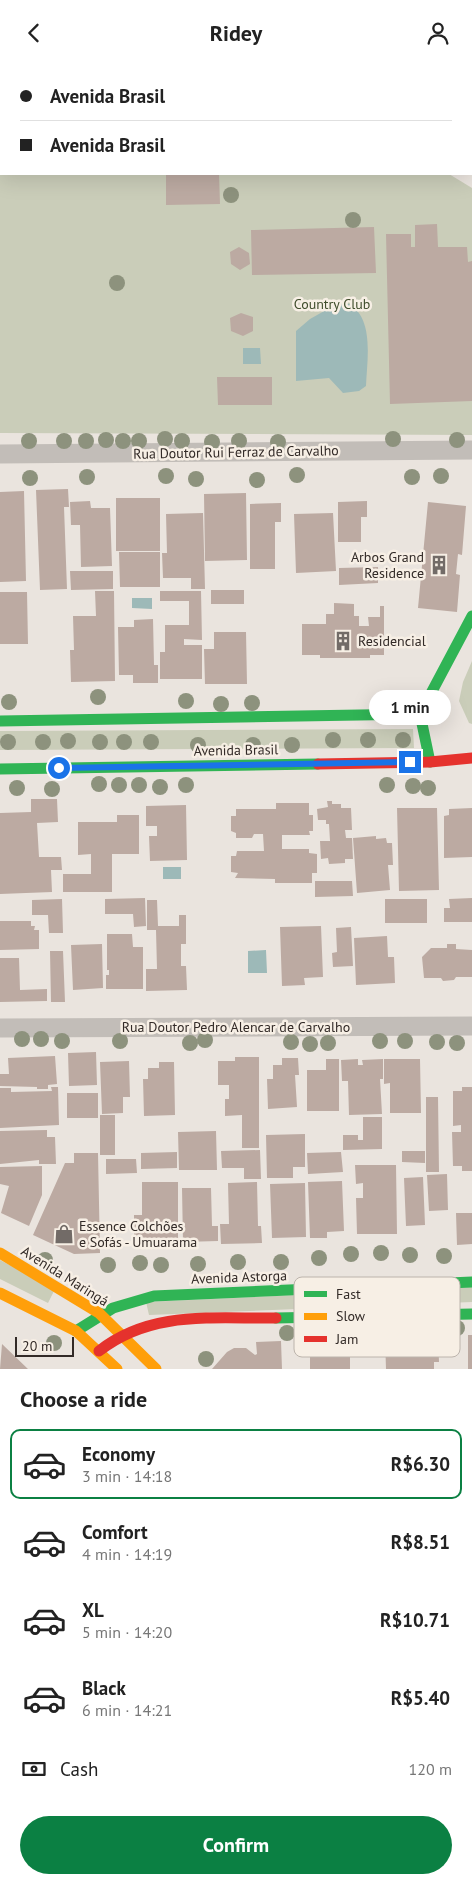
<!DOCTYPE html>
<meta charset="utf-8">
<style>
body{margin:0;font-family:"PT Sans",sans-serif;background:#f2f2f2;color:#222;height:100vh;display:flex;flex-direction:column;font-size:19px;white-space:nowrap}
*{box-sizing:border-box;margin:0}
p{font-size:16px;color:#767676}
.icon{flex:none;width:28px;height:28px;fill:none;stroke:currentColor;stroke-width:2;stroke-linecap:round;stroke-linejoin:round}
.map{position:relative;height:1304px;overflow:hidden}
.details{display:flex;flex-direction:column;background:#fff;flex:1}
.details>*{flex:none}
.hud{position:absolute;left:0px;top:0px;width:472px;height:110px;box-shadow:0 5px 20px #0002;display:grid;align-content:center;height:110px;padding:0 20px;background:#fff}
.scale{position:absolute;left:15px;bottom:12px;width:59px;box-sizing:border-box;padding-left:5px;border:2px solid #322a27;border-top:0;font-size:14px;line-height:18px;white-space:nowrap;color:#322a27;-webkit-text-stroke:4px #f7efe5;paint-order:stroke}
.end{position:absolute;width:22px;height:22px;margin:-11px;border:6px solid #1a73e8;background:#fff;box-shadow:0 0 0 2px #fff}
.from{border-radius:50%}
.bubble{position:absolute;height:35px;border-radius:18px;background:#fff;box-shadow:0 5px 20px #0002;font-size:16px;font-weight:800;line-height:35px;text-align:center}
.hud b{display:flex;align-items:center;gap:18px;height:48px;font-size:19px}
.hud b+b{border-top:1px solid #e0e0e0}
.hud i{width:12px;height:12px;background:#222}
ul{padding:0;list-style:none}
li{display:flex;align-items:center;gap:15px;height:70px;margin:0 10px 8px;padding:0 10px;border:2px solid transparent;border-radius:10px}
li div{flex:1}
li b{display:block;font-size:19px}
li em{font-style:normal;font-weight:800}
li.on{border-color:#0b8043}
li>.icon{width:45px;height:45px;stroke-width:1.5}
h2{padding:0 20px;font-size:22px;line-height:60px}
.pay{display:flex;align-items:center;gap:12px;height:55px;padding:0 20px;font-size:19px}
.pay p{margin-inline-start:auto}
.cta{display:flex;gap:10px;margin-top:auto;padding:10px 20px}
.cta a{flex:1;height:58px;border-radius:30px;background:#0b8043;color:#fff;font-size:20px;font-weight:800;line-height:58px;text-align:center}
header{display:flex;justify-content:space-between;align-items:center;height:65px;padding:0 20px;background:#fff;font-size:22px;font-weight:800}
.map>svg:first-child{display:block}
</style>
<header><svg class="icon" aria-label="back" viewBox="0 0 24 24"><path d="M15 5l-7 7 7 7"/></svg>Ridey<svg class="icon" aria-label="person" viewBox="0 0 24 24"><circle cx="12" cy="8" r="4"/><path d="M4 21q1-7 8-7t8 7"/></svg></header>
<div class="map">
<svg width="472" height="1304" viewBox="0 0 472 1304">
<rect width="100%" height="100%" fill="#eae4de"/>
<path fill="#cacdb9" d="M0 0 265 1H1V109H449L472 123V370L0 368Z
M472 596V659L469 658 459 636 463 617Z
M413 664 414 683 0 685V666Z
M0 1195 55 1224 48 1238 0 1214Z
M472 1222V1237L149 1250 146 1237Z"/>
<path fill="#9db9b8" d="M342 236C376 247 367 293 366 321L359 326 343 328 329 313 296 316V266L310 254Z
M243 283H260L261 299H243Z
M132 533H152V544L132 543Z
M163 802H181V814H163Z
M266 885 267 908H248V886Z"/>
<path fill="#bcaaa2" d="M166 109H219L220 139 166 140Z
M437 159 438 182H467L468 197 472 196V336L390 339 386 169H411V182H415V160Z
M374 162 376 208 252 210 251 165Z
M239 182 249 188 250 199 240 205 231 199 230 187Z
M241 248 253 252V266L243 271 231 266 230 253Z
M217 312H272V340H218Z
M68 424 69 442H64L67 524 40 525 36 425Z
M24 426 26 516 0 517V427Z
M246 428 247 495 205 496 204 429Z
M116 433H160V486H116Z
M90 436 91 443H110L112 501 81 502 80 460H71L70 437Z
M367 436V452H361V477H338V437Z
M428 437 466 441 462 490 458 489 456 509 460 510 457 547 418 543Z
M281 438V457H275V504H250V439Z
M203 448 205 524H191V513H163L162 488H167L166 449Z
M333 448 336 506 296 508 294 449Z
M119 487H160V522H120Z
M378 502V518L339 520V503Z
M70 506H113V524L71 525Z
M211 525H244V539H211Z
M95 526H114L115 616 71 617 70 585H74L73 551H96Z
M160 526H201L202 575 184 574V580H202V614H160V587H165V560H189V536H160Z
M0 527H27L28 579H0Z
M334 538 354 539V551H359V561H369L368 552H380V541H384V590H370V593H320V590H302V559H326V549H334Z
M153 554 154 600H158V618H133V610H119L118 562H134V555Z
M214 567H246L247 619H205L204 584H214Z
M31 734H57L58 757 37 758 39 792H61L62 805H51L52 827 0 829V748L31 747Z
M327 736H332V739H341V743H351L352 765H345L346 773H352L353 794H345V798L329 799 328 793 321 794 320 776H330L329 759H326V755H318L317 744 328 742Z
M276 738H309V750H313V766H309L310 770H282V784H309V788L317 789V808H312V818H275V814L235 813 238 808 231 807V791H236L237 786H264L263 769H254L252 773H236V768L231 766V751H236V744H276Z
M186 740 187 795 150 796 149 771H157V761H146V741Z
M397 743H437L439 825 399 826Z
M472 743V792L444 793V751L449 750V744Z
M117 750H139V789H112V827H63V809H91V789L78 790V757H117Z
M376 771V774L386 773 387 778H392L393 800H388L390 825 357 828 353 773Z
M315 816H352L353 831 315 832Z
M145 833 146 861 134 862 133 849H105V834Z
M472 833V857H444V843H450L449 834Z
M62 834 63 868H49L48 850H32V835Z
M385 834H427V858H385Z
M147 835H157L158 861H179V850H186V879H181V901H186L187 925 146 926V904H157L156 865H147Z
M0 856H31V861H35L34 865H39V884L0 885Z
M321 861 323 912 304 913 305 920 282 921 280 862Z
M351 862 353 901 333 902 332 888 337 887 336 863Z
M107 869H132L133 882H143V924H106V910H109V905H107Z
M387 871 388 892H394L395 918 356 920 354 873Z
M102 879 103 923 73 925 71 880Z
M447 879H456V884L472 885V912H456L454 915 443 916 441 913H424L422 892 431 883H447Z
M50 886H63L65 937H51Z
M0 893H19L20 925 47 924V936L0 937Z
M96 987 97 1020 69 1021 68 988Z
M55 991 57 1019 48 1020V1024H37V1022L0 1021V1009H9L8 993Z
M235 992H259V1083H242V1050L225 1051V1034H229V1020H218V996H235Z
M282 993H298L299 1010H295L297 1042 268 1044 267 1014H273V1000H282Z
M326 994H339V1046H307V1005H326Z
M358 994V1000H363L362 995 383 994V1014H380L382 1049 349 1050 348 1016H342L341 995Z
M384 994H420L421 1048H390V1018L384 1019Z
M129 996 130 1032H123V1048L102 1049 100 997Z
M159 997H174L175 1050 144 1051 143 1014H148V1003H159Z
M51 1022H58L59 1060 0 1063V1023H11V1027L52 1026Z
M462 1022H472V1106H462V1101H453L452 1067H461V1060L453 1061V1026H462Z
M67 1028H98V1053H67Z
M426 1032H438L439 1107H426Z
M100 1050H115V1090H100Z
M363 1052H382V1084L343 1085V1070H358V1075H363Z
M47 1065V1072H55L56 1099H39V1095L0 1099V1066Z
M216 1066 217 1105H179L178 1067Z
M305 1069V1102H293V1113H267L266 1070Z
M260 1085 261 1114H244V1103H222L221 1086Z
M402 1086H425V1098L402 1097Z
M177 1087V1103L141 1104V1088Z
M341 1087 343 1107 308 1109 307 1088Z
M74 1088H98L100 1188 74 1189 33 1170 65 1098H74Z
M106 1094H136L137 1108 106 1109Z
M355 1100H396L397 1169H357L356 1133H363V1118L356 1119Z
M42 1101V1130L29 1161 1 1148 9 1121 0 1119V1102Z
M447 1109 448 1145 429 1146 427 1110Z
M423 1112 425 1160 406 1161 404 1113Z
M342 1116 344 1166 327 1167V1173H310L308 1117Z
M142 1117H178V1176H134V1150H142Z
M257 1117 258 1161H261L262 1178 221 1179 220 1159H229L228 1118Z
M305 1118 306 1172 272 1173 270 1119Z
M182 1123H211L212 1161H218V1176L183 1177Z
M456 1148H472V1179L457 1180Z
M438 1270 439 1297H434V1304H386L385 1272H415V1274H424V1271Z
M468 1270H472V1304H468Z
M281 1276 282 1304H212L227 1287 234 1283H246L255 1290 257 1289 256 1277Z
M2 1279 28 1304H0Z
M310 1289H350V1304H310Z"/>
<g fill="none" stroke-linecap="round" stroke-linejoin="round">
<path stroke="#c2bdb8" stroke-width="19" d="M0 389 472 385
M0 963 472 961"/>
<path stroke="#30b455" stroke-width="11" d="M310 0 312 1
M471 53 472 54
M471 94H472
M0 656 420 649
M430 697 420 649 472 551
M0 704 318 699
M276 1253 472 1249
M76 1266 113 1243 154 1231 472 1217"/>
<path stroke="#ff9f0a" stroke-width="11" d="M378 0 380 1
M0 1188 99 1248 156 1304
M0 1228 76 1266 117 1304"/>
<path stroke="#e5322d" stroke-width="11" d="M318 699 430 697 472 693
M99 1286C151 1245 213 1254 276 1253"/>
</g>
<g fill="#8d927d">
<circle cx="231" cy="130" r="8"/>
<circle cx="353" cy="155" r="8"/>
<circle cx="117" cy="218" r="8"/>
<circle cx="165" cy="374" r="8"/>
<circle cx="393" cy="374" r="8"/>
<circle cx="106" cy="375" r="8"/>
<circle cx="457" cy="375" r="8"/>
<circle cx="29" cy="376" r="8"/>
<circle cx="64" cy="376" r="8"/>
<circle cx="86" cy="376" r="8"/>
<circle cx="123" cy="376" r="8"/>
<circle cx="139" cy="376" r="8"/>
<circle cx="182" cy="376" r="8"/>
<circle cx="239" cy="376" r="8"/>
<circle cx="212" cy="377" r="8"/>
<circle cx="278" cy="377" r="8"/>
<circle cx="297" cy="410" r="8"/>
<circle cx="166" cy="411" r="8"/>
<circle cx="441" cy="411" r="8"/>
<circle cx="87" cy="412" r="8"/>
<circle cx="412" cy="412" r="8"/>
<circle cx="30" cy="413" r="8"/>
<circle cx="196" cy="414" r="8"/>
<circle cx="257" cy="415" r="8"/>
<circle cx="98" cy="632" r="8"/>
<circle cx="186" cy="636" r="8"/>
<circle cx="9" cy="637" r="8"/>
<circle cx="252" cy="638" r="8"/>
<circle cx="221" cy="639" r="8"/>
<circle cx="333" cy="675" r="8"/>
<circle cx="368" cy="675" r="8"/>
<circle cx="403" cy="675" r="8"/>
<circle cx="68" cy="676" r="8"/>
<circle cx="8" cy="677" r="8"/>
<circle cx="43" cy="677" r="8"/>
<circle cx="100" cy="677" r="8"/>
<circle cx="124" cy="677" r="8"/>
<circle cx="151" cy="677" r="8"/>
<circle cx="198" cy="680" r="8"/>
<circle cx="253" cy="680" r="8"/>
<circle cx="292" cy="680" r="8"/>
<circle cx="99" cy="719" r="8"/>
<circle cx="119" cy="720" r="8"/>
<circle cx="139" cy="720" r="8"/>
<circle cx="186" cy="720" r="8"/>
<circle cx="387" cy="720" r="8"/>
<circle cx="413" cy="721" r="8"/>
<circle cx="160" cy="722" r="8"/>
<circle cx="17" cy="723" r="8"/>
<circle cx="428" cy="723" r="8"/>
<circle cx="52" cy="724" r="8"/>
<circle cx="22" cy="974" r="8"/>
<circle cx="41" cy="974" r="8"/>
<circle cx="205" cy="975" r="8"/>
<circle cx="62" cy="976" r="8"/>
<circle cx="120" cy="976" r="8"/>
<circle cx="380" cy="976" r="8"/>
<circle cx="405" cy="976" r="8"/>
<circle cx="291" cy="977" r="8"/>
<circle cx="437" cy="977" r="8"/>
<circle cx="190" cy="978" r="8"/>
<circle cx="328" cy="978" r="8"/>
<circle cx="457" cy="978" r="8"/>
<circle cx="310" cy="979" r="8"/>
<circle cx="381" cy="1188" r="8"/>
<circle cx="351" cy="1189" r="8"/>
<circle cx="410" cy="1190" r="8"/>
<circle cx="444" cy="1191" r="8"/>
<circle cx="319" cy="1193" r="8"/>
<circle cx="45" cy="1195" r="8"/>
<circle cx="238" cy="1197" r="8"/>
<circle cx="281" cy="1197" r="8"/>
<circle cx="140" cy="1198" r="8"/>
<circle cx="198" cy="1199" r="8"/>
<circle cx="108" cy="1200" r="8"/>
<circle cx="161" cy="1200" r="8"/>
<circle cx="457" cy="1263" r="8"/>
<circle cx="287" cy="1268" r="8"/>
<circle cx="54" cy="1278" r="8"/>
<circle cx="206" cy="1294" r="8"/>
</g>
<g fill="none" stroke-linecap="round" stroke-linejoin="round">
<path stroke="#1a73e8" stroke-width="6" d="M59 703 410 697"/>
</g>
<defs>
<symbol id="building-bare" viewBox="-9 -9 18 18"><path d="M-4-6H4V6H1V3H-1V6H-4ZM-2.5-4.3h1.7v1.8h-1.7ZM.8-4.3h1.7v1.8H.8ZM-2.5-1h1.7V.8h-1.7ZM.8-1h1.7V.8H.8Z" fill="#726b67" stroke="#f7efe5" stroke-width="2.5" paint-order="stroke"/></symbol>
<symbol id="shop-bare" viewBox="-9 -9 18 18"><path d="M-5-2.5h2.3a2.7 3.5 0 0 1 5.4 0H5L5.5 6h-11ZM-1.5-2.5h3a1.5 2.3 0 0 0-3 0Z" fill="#726b67" stroke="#f7efe5" stroke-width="2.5" paint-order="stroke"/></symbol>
</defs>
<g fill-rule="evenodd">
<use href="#building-bare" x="425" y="486" width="28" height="28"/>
<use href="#building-bare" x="329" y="562" width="28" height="28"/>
<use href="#shop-bare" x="50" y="1155" width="28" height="28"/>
</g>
<g text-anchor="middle" stroke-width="5" stroke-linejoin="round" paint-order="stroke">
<g font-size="14" fill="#414e2d" stroke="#f7efe5">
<text x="332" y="244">Country Club</text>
</g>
<g font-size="14" fill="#322a27" stroke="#f7efe5">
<text transform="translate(236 387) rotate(-1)" y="5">Rua Doutor Rui Ferraz de Carvalho</text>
<text transform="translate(236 685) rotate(-1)" y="5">Avenida Brasil</text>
<text x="236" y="967">Rua Doutor Pedro Alencar de Carvalho</text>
<text transform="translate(65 1211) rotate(32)" y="5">Avenida Maringá</text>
<text transform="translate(239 1212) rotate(-2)" y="5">Avenida Astorga</text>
</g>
<g font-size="14" fill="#322a27" stroke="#f7efe5" text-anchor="start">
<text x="424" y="497" text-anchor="end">Arbos Grand<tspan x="424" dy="16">Residence</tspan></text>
<text x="358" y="581">Residencial</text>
<text x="79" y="1166">Essence Colchões<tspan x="79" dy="16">e Sofás - Umuarama</tspan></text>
</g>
</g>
<rect x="294" y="1212" width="166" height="80" rx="8" fill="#f7efe5" stroke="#bcb4ac" stroke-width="1"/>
<rect x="304" y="1226" width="23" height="6" fill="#30b455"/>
<rect x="304" y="1248" width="23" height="7" fill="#ff9f0a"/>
<rect x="304" y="1271" width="23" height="6" fill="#e5322d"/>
<g font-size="14" fill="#322a27">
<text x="336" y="1234">Fast</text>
<text x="336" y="1256">Slow</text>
<text x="336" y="1279">Jam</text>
</g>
</svg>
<div class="scale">20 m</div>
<i class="end from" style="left:59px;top:703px"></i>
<i class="end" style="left:410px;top:697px"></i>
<div class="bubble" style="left:369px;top:625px;width:82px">1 min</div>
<div class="hud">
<b><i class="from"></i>Avenida Brasil</b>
<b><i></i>Avenida Brasil</b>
</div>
</div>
<section class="details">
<h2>Choose a ride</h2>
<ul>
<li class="on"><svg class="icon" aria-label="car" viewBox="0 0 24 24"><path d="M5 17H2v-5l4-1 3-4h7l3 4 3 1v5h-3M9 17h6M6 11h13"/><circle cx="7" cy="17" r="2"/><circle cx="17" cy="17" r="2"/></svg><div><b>Economy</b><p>3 min · 14:18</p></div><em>R$6.30</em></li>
<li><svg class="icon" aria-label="car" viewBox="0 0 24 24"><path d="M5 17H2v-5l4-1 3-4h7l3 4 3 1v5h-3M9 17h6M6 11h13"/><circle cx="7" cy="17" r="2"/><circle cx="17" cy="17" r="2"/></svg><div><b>Comfort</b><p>4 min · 14:19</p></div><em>R$8.51</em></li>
<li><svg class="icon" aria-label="car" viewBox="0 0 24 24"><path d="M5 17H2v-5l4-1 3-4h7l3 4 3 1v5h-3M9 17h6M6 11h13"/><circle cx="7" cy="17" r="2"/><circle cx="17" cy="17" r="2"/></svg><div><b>XL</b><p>5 min · 14:20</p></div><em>R$10.71</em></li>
<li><svg class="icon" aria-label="car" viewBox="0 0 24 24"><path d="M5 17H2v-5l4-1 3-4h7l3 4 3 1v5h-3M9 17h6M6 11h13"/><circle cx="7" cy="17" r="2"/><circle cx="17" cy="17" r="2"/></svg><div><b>Black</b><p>6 min · 14:21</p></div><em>R$5.40</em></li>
</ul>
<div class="pay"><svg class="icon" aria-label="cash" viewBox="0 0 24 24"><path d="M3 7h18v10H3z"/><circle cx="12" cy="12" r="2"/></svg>Cash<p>120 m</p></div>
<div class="cta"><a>Confirm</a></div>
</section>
